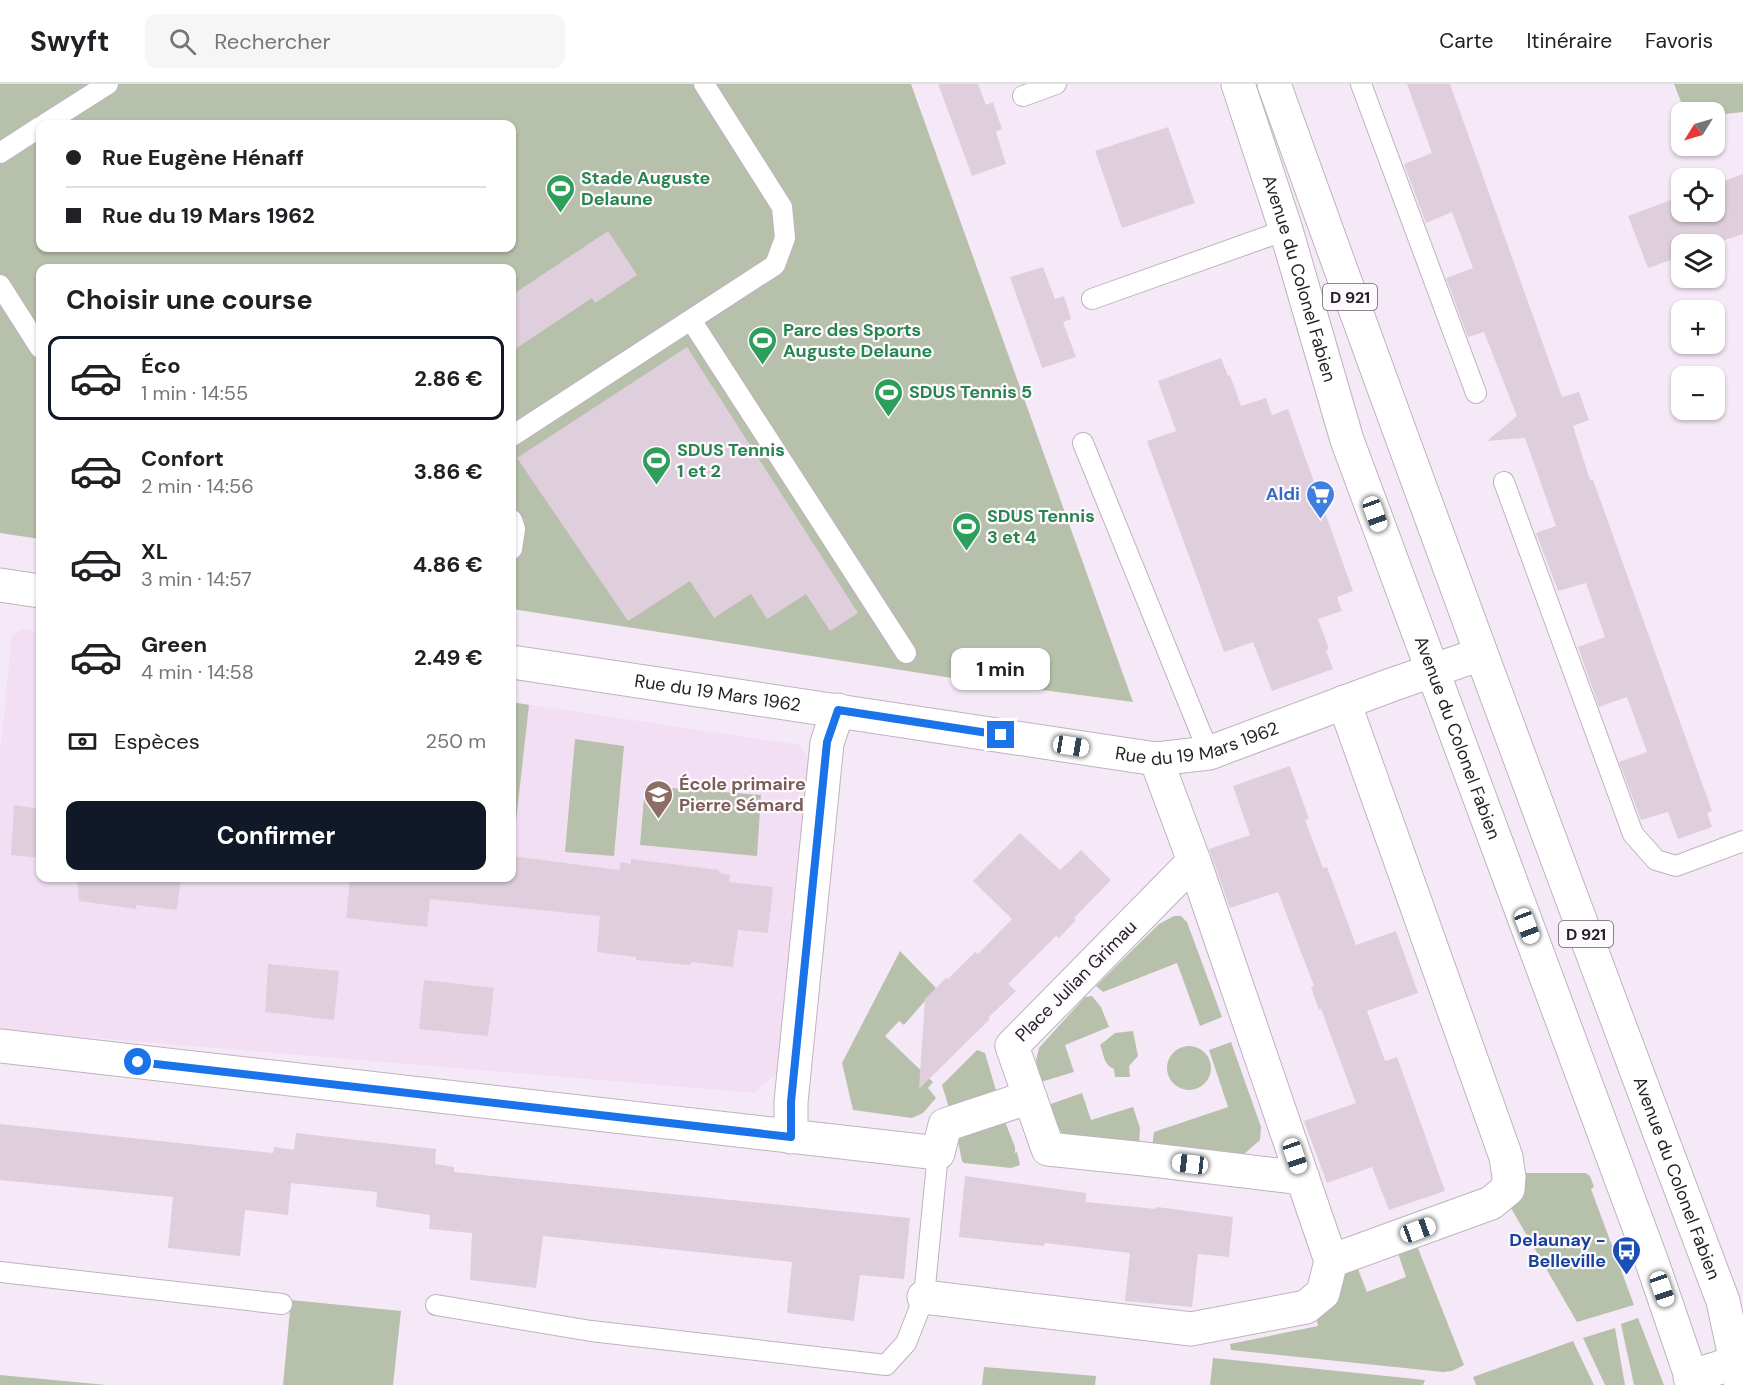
<!DOCTYPE html>
<html lang="fr">
<meta charset="utf-8">
<style>
body{margin:0;font-family:"DM Sans",sans-serif;background:#f6f6f6;color:#202124;height:100vh;display:flex;flex-direction:column;font-size:22px;white-space:nowrap}
*{box-sizing:border-box;margin:0}
p{font-size:20px;color:#757577}
.icon{flex:none;width:33px;height:33px;fill:none;stroke:currentColor;stroke-width:2;stroke-linecap:round;stroke-linejoin:round}
.map{position:relative;flex:1;overflow:hidden}
.sheet{position:absolute;left:36px;top:180px;width:480px;height:618px;display:flex;flex-direction:column;background:#fff;border-radius:12px;box-shadow:0 2px 4px #0004}
.sheet>*{flex:none}
.top-card{position:absolute;left:36px;top:36px;width:480px;height:132px;border-radius:12px;box-shadow:0 2px 4px #0004;display:grid;align-content:center;height:132px;padding:0 30px;background:#fff}
.needle{width:39px;rotate:233deg}
.tools{position:absolute;left:1671px;top:18px;display:grid;gap:12px}
.tools a{display:grid;place-items:center;width:54px;height:54px;border-radius:12px;background:#fff;box-shadow:0 2px 4px #0004;font-size:30px}
.end{position:absolute;width:27px;height:27px;margin:-14px;border:8px solid #1a73e8;background:#fff;box-shadow:0 0 0 3px #fff}
.from{border-radius:50%}
.bubble{position:absolute;height:42px;border-radius:12px;background:#fff;box-shadow:0 2px 4px #0004;font-size:20px;font-weight:700;line-height:42px;text-align:center}
.car{position:absolute;width:18px;height:36px;margin:-18px -9px;border-radius:8px;box-shadow:0 0 4px 2px #0007;background:linear-gradient(#fff 24%,#345 0 40%,#fff 0 76%,#345 0 86%,#fff 0)}
.top-card b{display:flex;align-items:center;gap:21px;height:57px;font-size:22px}
.top-card b+b{border-top:2px solid #e0e0e0}
.top-card i{width:15px;height:15px;background:#202124}
ul{padding:0;list-style:none}
li{display:flex;align-items:center;gap:18px;height:84px;margin:0 12px 9px;padding:0 18px;border:3px solid transparent;border-radius:12px}
li div{flex:1}
li b{display:block;font-size:22px}
li em{font-style:normal;font-weight:700}
li.active{border-color:#111827}
li>.icon{width:54px;height:54px;stroke-width:1.5}
h2{padding:0 30px;font-size:27px;line-height:72px}
.pay{display:flex;align-items:center;gap:15px;height:66px;padding:0 30px;font-size:22px}
.pay p{margin-inline-start:auto}
.action{display:flex;gap:12px;margin-top:auto;padding:12px 30px}
.action a{flex:1;height:69px;border-radius:12px;background:#111827;color:#fff;font-size:24px;font-weight:700;line-height:69px;text-align:center}
header{display:flex;align-items:center;gap:36px;box-sizing:border-box;height:84px;padding:0 30px;background:#fff;border-bottom:2px solid #e0e0e0}
header strong{font-size:28px}
nav{display:flex;gap:33px;margin-inline-start:auto;font-size:21px}
.search{width:420px;height:54px;background:#f6f6f6;display:flex;align-items:center;gap:15px;box-sizing:border-box;padding:0 21px;border-radius:12px;color:#757577;font-size:22px}
.map>svg:first-child{display:block}
</style>
<header>
<strong>Swyft</strong>
<div class="search"><svg class="icon" aria-label="search" viewBox="0 0 24 24"><circle cx="10" cy="10" r="6"/><path d="M15 15l6 6"/></svg>Rechercher</div>
<nav><a>Carte</a><a>Itinéraire</a><a>Favoris</a></nav>
</header>
<div class="map">
<svg width="1743" height="1301" viewBox="0 0 1743 1301">
<rect width="100%" height="100%" fill="#f6e9f7"/>
<path fill="#f2dff4" d="M24 545 40 548V794H512V618L800 661 810 676 777 990 754 1009 0 946V668L12 551Z"/>
<path fill="#b7c0aa" fill-rule="evenodd" d="M0 0H911L1133 618 952 594 512 525V184H40V455L0 449ZM40 40H512V164H40Z
M1674 0H1743V28L1715 31 1714 28H1685Z
M512 618 529 621 512 772Z
M575 655 624 662 614 772 565 768Z
M645 702 761 711 757 772 640 761Z
M1174 832H1181L1187 838 1222 933 1200 942 1177 879 1103 908 1096 902 1159 840Z
M900 867 936 904 904 941 899 937 885 952 933 998 928 1004 936 1014 923 1029 912 1034 853 1026 842 979Z
M1092 912 1101 923 1109 943 1065 961 1074 988 1041 998 1036 976 1039 964 1085 913Z
M1133 947 1138 972 1129 982 1130 993H1115L1114 985C1103 980 1104 970 1100 961L1115 949Z
M1231 958 1261 1043 1260 1056 1242 1072 1152 1063 1154 1048 1228 1023 1209 966Z
M1167 984a22 22 0 1 1 44 0a22 22 0 1 1-44 0Z
M977 966 985 969 997 1010 952 1034 942 1001Z
M1082 1009 1091 1036 1133 1023 1140 1044 1139 1061 1063 1052 1048 1021Z
M1004 1035 1015 1063V1069L1017 1068 1020 1081 1011 1084 964 1079 962 1077 955 1043Z
M1526 1089H1586L1590 1092 1594 1103 1591 1105 1634 1221 1577 1238 1511 1124 1525 1106Z
M1416 1159 1464 1281 1452 1287 1443 1288 1231 1266 1230 1260 1318 1242 1316 1231 1348 1185 1356 1180 1367 1208 1406 1193 1397 1166Z
M291 1216 401 1227 393 1301H283Z
M1638 1234 1664 1301H1634L1621 1240Z
M1615 1244 1625 1301H1605L1583 1254Z
M1573 1257 1594 1301H1476L1473 1293Z
M1213 1274 1425 1296 1423 1301H1210Z
M984 1283 1096 1292 1095 1301H982Z
M0 1291 107 1301H0Z"/>
<path fill="#dfcfdc" d="M938 0H978L986 21 993 18 1002 45 996 48 1006 80 972 92Z
M1407 0H1450L1562 313 1579 308 1589 336 1573 342 1590 396H1593L1712 727 1707 729 1712 743 1678 755 1668 728 1641 736 1619 678 1647 668 1627 613 1599 623 1578 563 1605 553 1586 499 1558 507 1536 449 1556 442 1525 354 1487 357 1517 332 1484 248 1468 253 1446 194 1473 184 1452 128 1426 139 1404 80 1432 69Z
M1168 43 1195 119 1122 144 1095 67Z
M1743 90V150L1713 160H1682V172L1648 184 1628 132 1682 112V128H1714V101Z
M608 147 637 191 595 219 592 214 512 267V211Z
M1043 183 1055 215 1064 212 1071 235 1063 238 1076 273 1042 284 1010 193Z
M687 263 858 529 830 547 806 510 767 535 751 510 714 534 690 497 628 537 517 374Z
M1221 274 1228 292 1230 291 1241 322 1266 314 1272 331 1288 325 1353 507 1337 513 1342 527 1318 535 1329 565 1326 566 1333 585 1272 607 1253 558 1224 568 1147 357 1176 347 1158 297Z
M1290 682 1309 735 1305 736 1323 784 1327 783 1356 861 1396 847 1418 909 1367 927 1385 977 1397 973 1445 1107 1389 1126 1372 1083 1327 1099 1304 1037 1356 1019 1321 925 1319 926 1311 903 1314 902 1278 808 1230 824 1209 765 1250 751 1233 702Z
M14 721 40 725V774L11 771Z
M1020 749 1060 786 1081 766 1111 796 1074 834 1076 836 1059 854 1056 852 1008 900 1016 907 988 934 990 935 919 1005 925 915 946 894 948 895 975 868 978 870 1012 835 973 797Z
M512 772 619 786 621 778 631 780V775L719 786V789L730 791 729 798 773 803 768 849 738 846 733 883 692 878 690 881 636 876V873L597 868 600 832 430 815 427 843 346 834 350 794H512Z
M77 794H181L177 826 136 821V825L79 817Z
M268 880 339 887 334 936 265 928Z
M424 896 494 904 488 952 419 945Z
M0 1040 273 1069 274 1063 294 1066 296 1049 436 1065 435 1080 454 1083V1088L910 1134 904 1195 860 1191 854 1237 787 1229 792 1178 543 1152 536 1204 470 1196 472 1149 429 1145 430 1131 376 1123 377 1108 291 1099 288 1131 245 1126 240 1172 168 1164 173 1113 0 1096Z
M965 1092 1086 1109V1118L1156 1125 1157 1123 1233 1133 1229 1173 1198 1170 1192 1223 1125 1217 1130 1169 1045 1159 1044 1162 959 1153Z"/>
<g fill="none" stroke-linecap="round" stroke-linejoin="round">
<defs>
<path id="service" d="M1361 0 1476 309
M1023 12 1056 0
M45 40 108 0
M0 69 40 43
M0 201 40 264
M1092 215 1286 146
M691 236 906 569
M512 352 775 181 785 154 782 123 704 0
M1083 359 1209 669
M1504 398 1633 750 1656 776 1676 782 1743 757
M512 436 515 445 512 465
M0 1188 282 1220
M436 1221 591 1247 886 1281 906 1259 924 1213 938 1069"/>
<path id="minor" d="M1156 675 1194 777 1331 1177
M1194 777 1012 962 1048 1065 1144 1075 1303 1094
M0 962 938 1069 945 1041 1030 1013
M791 1053V1018L827 659 838 626
M1331 1177 1491 1119 1508 1105 1509 1093 1506 1073 1344 618
M924 1213 1191 1245 1306 1223 1323 1209 1331 1177
M1690 1293 1743 1276"/>
<g id="tertiary">
<path d="M0 501 40 507"/>
<path id="s1" d="M512 578 1156 675 1209 669 1391 601 1481 570"/>
</g>
<g id="primary">
<path id="s2" d="M1238 0 1286 146 1347 356 1653 1181 1694 1301"/>
<path id="s3" d="M1274 0C1420 407 1570 812 1723 1217L1741 1301"/>
</g>
</defs>
<use href="#service" stroke="#bfb2c0" stroke-width="22"/>
<use href="#minor" stroke="#bfb2c0" stroke-width="35"/>
<use href="#tertiary" stroke="#bfb2c0" stroke-width="35"/>
<use href="#primary" stroke="#bfb2c0" stroke-width="35"/>
<use href="#service" stroke="#fff" stroke-width="20"/>
<use href="#minor" stroke="#fff" stroke-width="33"/>
<use href="#tertiary" stroke="#fff" stroke-width="33"/>
<use href="#primary" stroke="#fff" stroke-width="33"/>
</g>
<g fill="none" stroke-linecap="round" stroke-linejoin="round">
<path stroke="#1a73e8" stroke-width="8" d="M138 978 791 1053V1018L827 658 838 626 1001 651"/>
</g>
<defs>
<symbol id="stadium-pin" viewBox="-11 -11 22 30"><path d="M0 17L-7.5 6A9.5 9.5 0 1 1 7.5 6Z" fill="#2e9e5b" stroke="#fef9ff"/><path d="M0-5a6.5 5 0 1 0 0 10a6.5 5 0 1 0 0-10ZM-3.5-1.8h7v3.6h-7Z" fill="#fff"/></symbol>
<symbol id="supermarket-pin" viewBox="-11 -11 22 30"><path d="M0 17L-7.5 6A9.5 9.5 0 1 1 7.5 6Z" fill="#3f7fe0" stroke="#fef9ff"/><path d="M-6-5.5h2.5l.6 2H6L4.5 2H-2.5L-4.4-4H-6ZM-1.5 3.2a1.3 1.3 0 1 0 .1 0ZM3 3.2a1.3 1.3 0 1 0 .1 0Z" fill="#fff"/></symbol>
<symbol id="school-pin" viewBox="-11 -11 22 30"><path d="M0 17L-7.5 6A9.5 9.5 0 1 1 7.5 6Z" fill="#8d6e63" stroke="#fef9ff"/><path d="M0-5L7-2L0 1L-7-2ZM-4 1L0 2.5L4 1V4Q0 6-4 4Z" fill="#fff"/></symbol>
<symbol id="bus-pin" viewBox="-11 -11 22 30"><path d="M0 17L-7.5 6A9.5 9.5 0 1 1 7.5 6Z" fill="#1a4fb4" stroke="#fef9ff"/><path d="M-5-6H5V4H4V6H2V4H-2V6H-4V4H-5ZM-3.5-4V0h7V-4ZM-3.5 1.2v1.5H-2V1.2ZM2 1.2v1.5H3.5V1.2Z" fill="#fff"/></symbol>
</defs>
<g fill-rule="evenodd">
<use href="#stadium-pin" x="544" y="88" width="33" height="45"/>
<use href="#stadium-pin" x="746" y="240" width="33" height="45"/>
<use href="#stadium-pin" x="872" y="292" width="33" height="45"/>
<use href="#stadium-pin" x="640" y="360" width="33" height="45"/>
<use href="#supermarket-pin" x="1304" y="394" width="33" height="45"/>
<use href="#stadium-pin" x="950" y="426" width="33" height="45"/>
<use href="#school-pin" x="642" y="694" width="33" height="45"/>
<use href="#bus-pin" x="1610" y="1150" width="33" height="45"/>
</g>
<g text-anchor="middle" stroke-width="4.5" stroke-linejoin="round" paint-order="stroke">
<g fill="#fef9ff" stroke="#656066" stroke-width="1.5">
<rect x="1323" y="200" width="54" height="26" rx="4.5"/>
<rect x="1559" y="837" width="54" height="26" rx="4.5"/>
</g>
<g font-size="16" font-weight="bold" fill="#241f24">
<text x="1350" y="219">D 921</text>
<text x="1586" y="856">D 921</text>
</g>
<g font-size="18" font-weight="bold" fill="#27864d" stroke="#fef9ff" text-anchor="start">
<text x="581" y="100">Stade Auguste<tspan x="581" dy="21">Delaune</tspan></text>
<text x="783" y="252">Parc des Sports<tspan x="783" dy="21">Auguste Delaune</tspan></text>
<text x="909" y="314">SDUS Tennis 5</text>
<text x="677" y="372">SDUS Tennis<tspan x="677" dy="21">1 et 2</tspan></text>
<text x="987" y="438">SDUS Tennis<tspan x="987" dy="21">3 et 4</tspan></text>
</g>
<g font-size="18" fill="#241f24" stroke="#fef9ff">
<text dy="6" stroke="none"><textPath href="#s2" startOffset="204">Avenue du Colonel Fabien</textPath></text>
<text dy="6" stroke="none"><textPath href="#s1" startOffset="208">Rue du 19 Mars 1962</textPath></text>
<text dy="6" stroke="none"><textPath href="#s1" startOffset="694">Rue du 19 Mars 1962</textPath></text>
<text dy="6" stroke="none"><textPath href="#s2" startOffset="690">Avenue du Colonel Fabien</textPath></text>
<text transform="translate(1076 897) rotate(-45)" y="6">Place Julian Grimau</text>
<text dy="6" stroke="none"><textPath href="#s3" startOffset="1166">Avenue du Colonel Fabien</textPath></text>
</g>
<g font-size="18" font-weight="bold" fill="#366cbe" stroke="#fef9ff" text-anchor="end">
<text x="1300" y="416">Aldi</text>
</g>
<g font-size="18" font-weight="bold" fill="#785e54" stroke="#fef9ff" text-anchor="start">
<text x="679" y="706">École primaire<tspan x="679" dy="21">Pierre Sémard</tspan></text>
</g>
<g font-size="18" font-weight="bold" fill="#164399" stroke="#fef9ff" text-anchor="end">
<text x="1606" y="1162">Delaunay -<tspan x="1606" dy="21">Belleville</tspan></text>
</g>
</g>
</svg>
<div class="tools">
<a><svg class="needle" viewBox="-14 -14 28 28"><path d="M0-13l5 13h-10z" fill="#e53935"/><path d="M0 13l5-13h-10z" fill="#757577"/></svg></a>
<a><svg class="icon" aria-label="locate" viewBox="0 0 24 24"><circle cx="12" cy="12" r="6"/><path d="M12 2v4M12 18v4M2 12h4M18 12h4"/></svg></a>
<a><svg class="icon" aria-label="layers" viewBox="0 0 24 24"><path d="M12 4l9 5-9 5-9-5zM3 14l9 5 9-5"/></svg></a>
<a>+</a>
<a>−</a>
</div>
<i class="end from" style="left:138px;top:978px"></i>
<i class="end" style="left:1001px;top:651px"></i>
<div class="bubble" style="left:951px;top:564px;width:99px">1 min</div>
<i class="car" style="left:1375px;top:430px;rotate:160deg"></i>
<i class="car" style="left:1071px;top:662px;rotate:99deg"></i>
<i class="car" style="left:1527px;top:842px;rotate:159deg"></i>
<i class="car" style="left:1295px;top:1072px;rotate:161deg"></i>
<i class="car" style="left:1190px;top:1080px;rotate:277deg"></i>
<i class="car" style="left:1418px;top:1146px;rotate:70deg"></i>
<i class="car" style="left:1662px;top:1205px;rotate:161deg"></i>
<div class="top-card">
<b><i class="from"></i>Rue Eugène Hénaff</b>
<b><i></i>Rue du 19 Mars 1962</b>
</div>
<section class="sheet">
<h2>Choisir une course</h2>
<ul>
<li class="active"><svg class="icon" aria-label="car" viewBox="0 0 24 24"><path d="M5 17H2v-5l4-1 3-4h7l3 4 3 1v5h-3M9 17h6M6 11h13"/><circle cx="7" cy="17" r="2"/><circle cx="17" cy="17" r="2"/></svg><div><b>Éco</b><p>1 min · 14:55</p></div><em>2.86 €</em></li>
<li><svg class="icon" aria-label="car" viewBox="0 0 24 24"><path d="M5 17H2v-5l4-1 3-4h7l3 4 3 1v5h-3M9 17h6M6 11h13"/><circle cx="7" cy="17" r="2"/><circle cx="17" cy="17" r="2"/></svg><div><b>Confort</b><p>2 min · 14:56</p></div><em>3.86 €</em></li>
<li><svg class="icon" aria-label="car" viewBox="0 0 24 24"><path d="M5 17H2v-5l4-1 3-4h7l3 4 3 1v5h-3M9 17h6M6 11h13"/><circle cx="7" cy="17" r="2"/><circle cx="17" cy="17" r="2"/></svg><div><b>XL</b><p>3 min · 14:57</p></div><em>4.86 €</em></li>
<li><svg class="icon" aria-label="car" viewBox="0 0 24 24"><path d="M5 17H2v-5l4-1 3-4h7l3 4 3 1v5h-3M9 17h6M6 11h13"/><circle cx="7" cy="17" r="2"/><circle cx="17" cy="17" r="2"/></svg><div><b>Green</b><p>4 min · 14:58</p></div><em>2.49 €</em></li>
</ul>
<div class="pay"><svg class="icon" aria-label="cash" viewBox="0 0 24 24"><path d="M3 7h18v10H3z"/><circle cx="12" cy="12" r="2"/></svg>Espèces<p>250 m</p></div>
<div class="action"><a>Confirmer</a></div>
</section>
</div>
